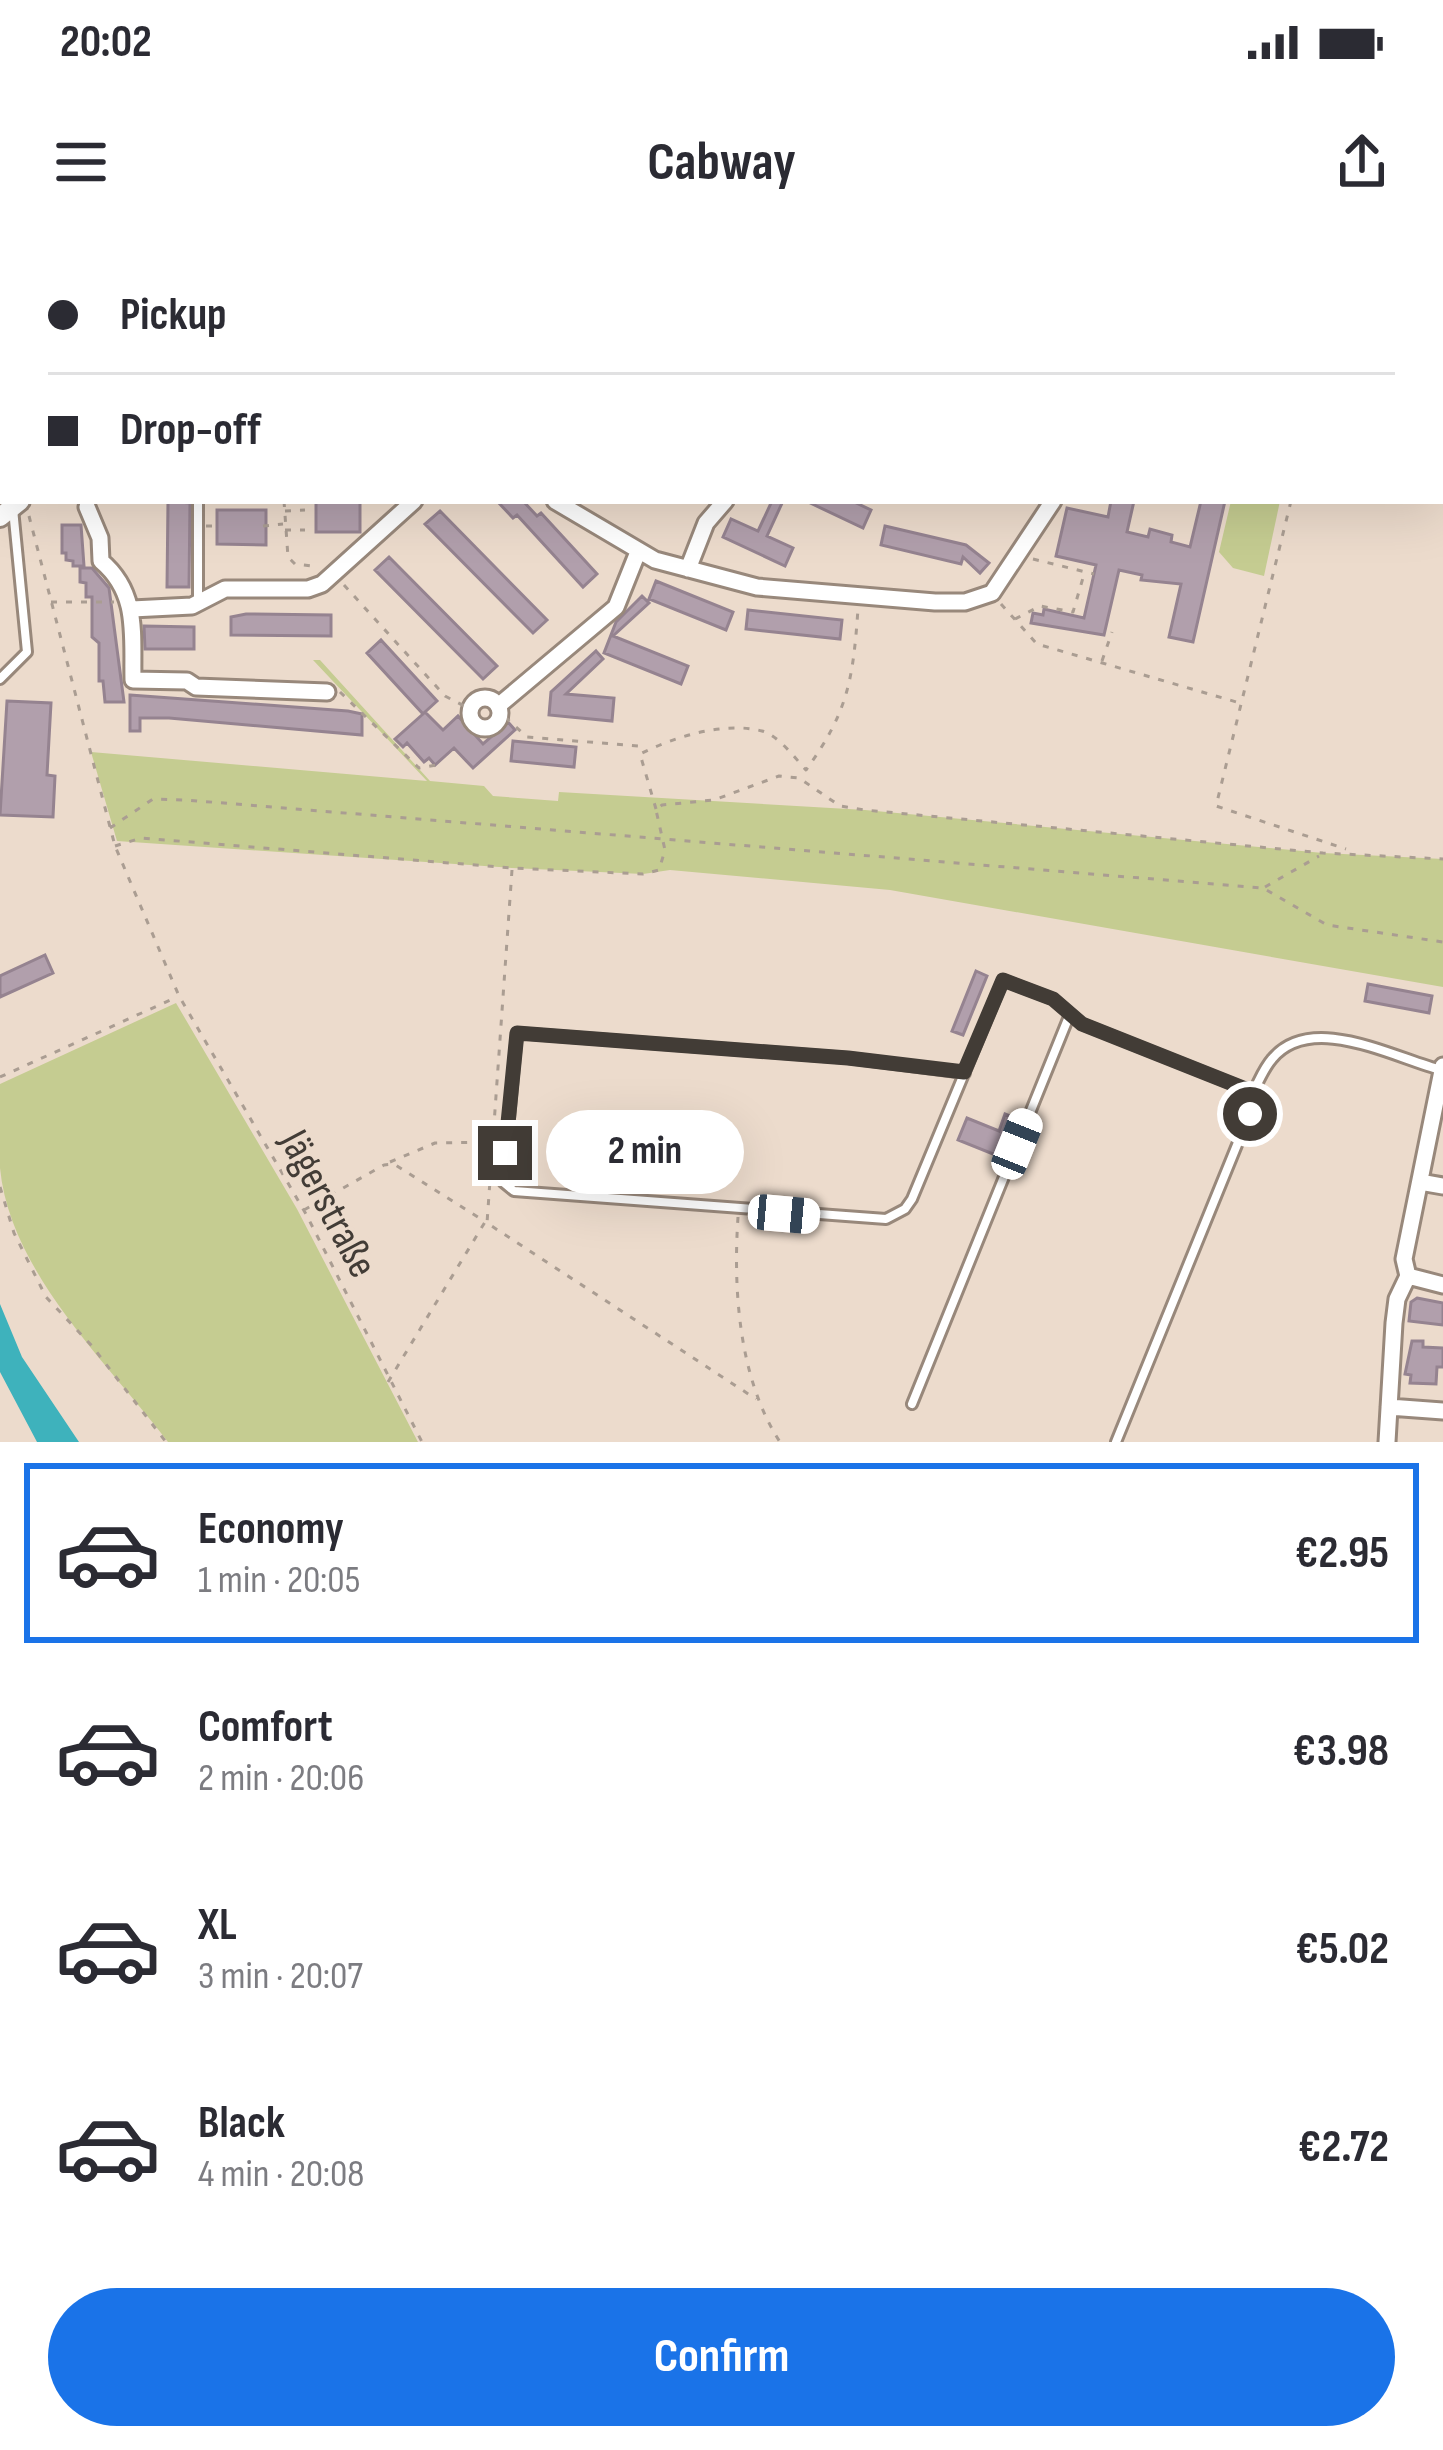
<!DOCTYPE html>
<meta charset="utf-8">
<style>
body{margin:0;font-family:"Sofia Sans Condensed",sans-serif;background:#f2f2f3;color:#2b2b33;height:100vh;display:flex;flex-direction:column;font-size:45px;white-space:nowrap}
*{box-sizing:border-box;margin:0}
p{font-size:39px;color:#7c7c81}
.icon{flex:none;width:66px;height:66px;fill:none;stroke:currentColor;stroke-width:2;stroke-linecap:round;stroke-linejoin:round}
.map{position:relative;height:1202px;overflow:hidden}
.panel{display:flex;flex-direction:column;background:#fff;flex:1}
.panel>*{flex:none}
.top-card{position:absolute;left:0px;top:0px;width:1443px;height:264px;box-shadow:0 12px 48px #0002;display:grid;align-content:center;height:264px;padding:0 48px;background:#fff}
.end{position:absolute;width:54px;height:54px;margin:-27px;border:15px solid #423c36;background:#fff;box-shadow:0 0 0 6px #fff}
.from{border-radius:50%}
.bubble{position:absolute;height:84px;border-radius:42px;background:#fff;box-shadow:0 12px 48px #0002;font-size:39px;font-weight:700;line-height:84px;text-align:center}
.car{position:absolute;width:36px;height:72px;margin:-36px -18px;border-radius:15px;box-shadow:0 0 9px 3px #0007;background:linear-gradient(#fff 24%,#345 0 40%,#fff 0 76%,#345 0 86%,#fff 0)}
.top-card b{display:flex;align-items:center;gap:42px;height:114px;font-size:45px}
.top-card b+b{border-top:3px solid #e1e1e2}
.top-card i{width:30px;height:30px;background:#2b2b33}
ul{padding:21px 0 0;list-style:none}
li{display:flex;align-items:center;gap:36px;height:180px;margin:0 24px 18px;padding:0 24px;border:6px solid transparent;border-radius:0px}
li div{flex:1}
li b{display:block;font-size:45px}
li em{font-style:normal;font-weight:700}
li.on{border-color:#1a73e8}
li>.icon{width:108px;height:108px;stroke-width:1.5}
.button{display:flex;gap:24px;margin-top:auto;padding:24px 48px}
.button a{flex:1;height:138px;border-radius:72px;background:#1a73e8;color:#fff;font-size:48px;font-weight:700;line-height:138px;text-align:center}
.status{display:flex;justify-content:space-between;align-items:center;height:84px;padding:0 60px;background:#fff;direction:ltr}
.status svg{height:33px;fill:currentColor}
header{display:flex;justify-content:space-between;align-items:center;height:156px;padding:0 48px;background:#fff;font-size:54px;font-weight:700}
.map>svg:first-child{display:block}
</style>
<div class="status"><b>20:02</b><svg viewBox="0 0 49 12"><path d="M0 12V9h3v3zM5 12V6h3v6zM10 12V3h3v9zM15 12V0h3v12zM26 1h20v11H26zM47 4h2v5h-2z"/></svg></div>
<header><svg class="icon" aria-label="menu" viewBox="0 0 24 24"><path d="M4 6h16M4 12h16M4 18h16"/></svg>Cabway<svg class="icon" aria-label="share" viewBox="0 0 24 24"><path d="M12 15V3M7 8l5-5 5 5M5 13v7h14v-7"/></svg></header>
<div class="map">
<svg width="1443" height="1202" viewBox="0 0 1443 1202">
<rect width="100%" height="100%" fill="#ecdbcc"/>
<path fill="#c5cc91" d="M1231 261H1280L1264 336 1233 328 1219 312Z
M313 420H320L430 541 484 546 493 556 558 561 559 552 865 570 1323 613 1443 619V747L890 650 670 630 643 634 512 628 117 601 91 512 427 541Z
M176 763 297 969 418 1202H168C107 1122 10 1032 0 928 0 901 0 872 0 844Z"/>
<path fill="#3eb2bc" d="M0 1064 22 1117 79 1202H37L0 1132Z"/>
<path fill="#b19fac" stroke="#958390" stroke-width="3" d="M168 261 190 263 189 347H167Z
M316 261H360V292H316Z
M497 261H523L537 276 541 273 597 334 583 347 517 275 513 278Z
M772 261H783L767 296 793 308 785 326 723 297 731 279 758 291Z
M806 261H852L871 270 863 288Z
M1111 261H1134L1127 292 1148 297 1150 289 1172 295 1171 302 1190 307 1201 261H1225L1193 402 1169 397 1181 344 1141 340 1142 335 1119 330 1104 395 1031 383 1033 373 1043 375 1044 369 1084 378 1096 325 1056 316 1067 268 1108 277Z
M217 270H266V305L217 304Z
M440 271 547 380 533 393 425 284Z
M62 285H81L84 326H73V321L66 320V313H62Z
M885 286 966 305 989 323 980 333 963 317 961 324 881 305Z
M389 317 497 426 483 439 375 330Z
M80 328H92L109 348 124 462H105L103 441H99V403L92 397V357H86V343L80 342Z
M656 341 733 372 726 390 649 359Z
M642 356 649 363 613 396 688 426 681 444 604 413 616 382Z
M748 370 842 380 840 399 746 389Z
M246 374 331 375V396L231 395V377Z
M144 386 194 387V409H145Z
M381 400 437 461 425 472 443 490 458 476 483 504 508 482 515 490 473 528 454 508 435 525 429 518 424 522 407 503 403 507 395 499 423 474 367 413Z
M596 411 603 419 566 454 614 458 612 481 549 475 551 452Z
M130 455 348 471 362 474V495L169 478H140V491H130Z
M7 461 51 463 47 535 55 536 53 577 0 575Z
M513 501 576 507 574 527 511 521Z
M45 715 53 733 0 757V736Z
M976 731 987 736 963 795 952 791Z
M1368 744 1432 756 1429 773 1365 761Z
M1005 874 1018 879 1003 918 958 900 967 878 999 891Z
M1417 1058 1443 1063V1085L1409 1081 1411 1062Z
M1412 1101H1423V1107L1443 1108V1127H1437L1436 1144 1410 1143 1411 1135 1405 1134Z"/>
<g fill="none" stroke-linecap="round" stroke-linejoin="round">
<defs>
<path id="service" d="M1006 3V0
M1314 3V0
M198 361V261
M0 439 27 412 13 269
M965 833 848 818 517 793 503 942 514 951 886 979 905 969 912 959 1003 740 1053 759 1082 784 1253 852C1259 841 1264 828 1272 819 1311 772 1392 817 1441 830
M912 1164 1070 774
M1116 1202 1250 873 1253 852"/>
<path id="minor" d="M204 0V3
M897 3 901 0
M1238 3 1240 0
M555 261 655 320 757 347 935 362H965L992 353 1053 261
M87 267 100 298 101 321C139 353 132 395 133 440L187 441 196 447 327 452
M688 329 706 283 725 261
M132 369 192 366 225 349H308L322 344 414 261
M470 473a15 15 0 1 1 30 0a15 15 0 1 1-30 0Z
M498 466 616 367 638 312
M1420 942 1443 946
M1408 1036 1443 1045
M1389 1167 1443 1171
M1387 1202 1394 1083 1397 1059 1408 1036 1404 1019 1443 826"/>
<path id="tertiary" d="M322 3 325 0
M0 277 20 261"/>
</defs>
<use href="#service" stroke="#98887b" stroke-width="14"/>
<use href="#minor" stroke="#98887b" stroke-width="21"/>
<use href="#tertiary" stroke="#98887b" stroke-width="24"/>
<path stroke="#aa9d92" stroke-width="3" stroke-dasharray="6 9" stroke-linecap="butt" d="M698 0 700 3
M621 3V0
M1091 3 1093 0
M1440 205 1443 206
M284 261 288 317 295 324 311 326
M1291 261 1216 566 1346 609
M285 271 305 270
M29 276 115 606 179 756 306 974 422 1202
M206 286H220
M263 286 283 284
M285 290H305
M1033 319 1094 334
M344 345 445 456 470 469
M51 362H114
M1001 364 1037 404 1240 463
M1015 379 1040 366 1073 372 1085 331
M1102 421 1112 392
M340 452 419 528 442 524
M505 477 527 497 638 506 639 512
M656 569 640 514C674 497 724 481 762 491 779 496 794 517 806 530 848 472 853 440 858 369
M110 588 153 559 186 560 1263 648 1327 685 1443 702
M115 606 141 598 512 628 643 634 659 630 665 610 656 570 662 565 714 560 779 536 799 538 840 566 865 570 1323 613 1443 619
M512 630 487 983 756 1159
M1265 647 1319 616
M0 837 177 757
M390 922 435 903 490 902
M0 947 14 993 46 1057 92 1106 166 1202
M304 970 384 925 394 924 484 981
M738 977C733 1051 739 1139 780 1202
M388 1142 485 982"/>
<use href="#service" stroke="#fff" stroke-width="8"/>
<use href="#minor" stroke="#fff" stroke-width="15"/>
<use href="#tertiary" stroke="#fff" stroke-width="18"/>
</g>
<g fill="none" stroke-linecap="round" stroke-linejoin="round">
<path stroke="#423c36" stroke-width="15" d="M505 913 517 793 848 818 964 832 1003 740 1053 759 1082 784 1253 852 1250 874"/>
</g>
<g text-anchor="middle" stroke-width="9" stroke-linejoin="round" paint-order="stroke">
<g font-size="42" fill="#423c36" stroke="#ecdbcc">
<text transform="translate(330 963) rotate(62)" y="15">Jägerstraße</text>
</g>
</g>
</svg>
<i class="end from" style="left:1250px;top:874px"></i>
<i class="end" style="left:505px;top:913px"></i>
<div class="bubble" style="left:546px;top:870px;width:198px">2 min</div>
<i class="car" style="left:1017px;top:904px;rotate:22deg"></i>
<i class="car" style="left:784px;top:974px;rotate:95deg"></i>
<div class="top-card">
<b><i class="from"></i>Pickup</b>
<b><i></i>Drop-off</b>
</div>
</div>
<section class="panel">
<ul>
<li class="on"><svg class="icon" aria-label="car" viewBox="0 0 24 24"><path d="M5 17H2v-5l4-1 3-4h7l3 4 3 1v5h-3M9 17h6M6 11h13"/><circle cx="7" cy="17" r="2"/><circle cx="17" cy="17" r="2"/></svg><div><b>Economy</b><p>1 min · 20:05</p></div><em>€2.95</em></li>
<li><svg class="icon" aria-label="car" viewBox="0 0 24 24"><path d="M5 17H2v-5l4-1 3-4h7l3 4 3 1v5h-3M9 17h6M6 11h13"/><circle cx="7" cy="17" r="2"/><circle cx="17" cy="17" r="2"/></svg><div><b>Comfort</b><p>2 min · 20:06</p></div><em>€3.98</em></li>
<li><svg class="icon" aria-label="car" viewBox="0 0 24 24"><path d="M5 17H2v-5l4-1 3-4h7l3 4 3 1v5h-3M9 17h6M6 11h13"/><circle cx="7" cy="17" r="2"/><circle cx="17" cy="17" r="2"/></svg><div><b>XL</b><p>3 min · 20:07</p></div><em>€5.02</em></li>
<li><svg class="icon" aria-label="car" viewBox="0 0 24 24"><path d="M5 17H2v-5l4-1 3-4h7l3 4 3 1v5h-3M9 17h6M6 11h13"/><circle cx="7" cy="17" r="2"/><circle cx="17" cy="17" r="2"/></svg><div><b>Black</b><p>4 min · 20:08</p></div><em>€2.72</em></li>
</ul>
<div class="button"><a>Confirm</a></div>
</section>
